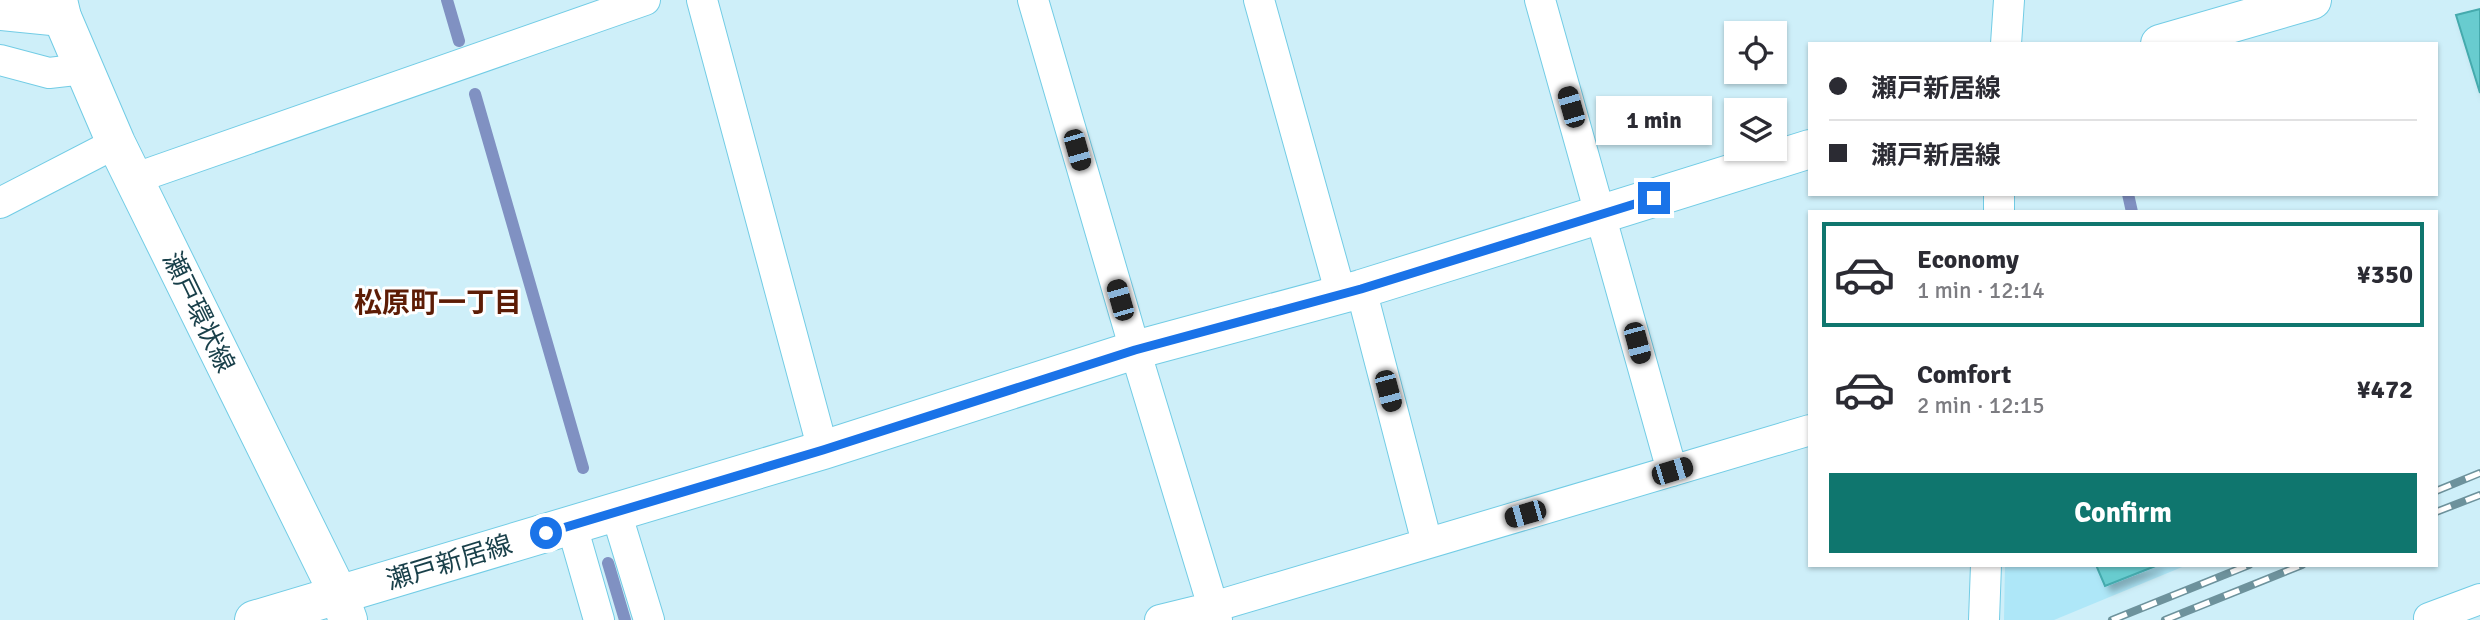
<!DOCTYPE html>
<meta charset="utf-8">
<style>
body{margin:0;font-family:Signika,"Noto Sans JP",sans-serif;background:#f7f7f7;color:#2b2b33;height:100vh;display:flex;flex-direction:column;font-size:26px;white-space:nowrap}
*{box-sizing:border-box;margin:0}
p{font-size:23px;color:#7c7c81}
.icon{flex:none;width:38px;height:38px;fill:none;stroke:currentColor;stroke-width:2;stroke-linecap:round;stroke-linejoin:round}
.map{position:relative;flex:1;overflow:hidden}
.side{position:absolute;left:1808px;top:210px;width:630px;height:357px;display:flex;flex-direction:column;background:#fff;border-radius:0px;box-shadow:0 2px 5px #0004}
.side>*{flex:none}
.top-card{position:absolute;left:1808px;top:42px;width:630px;height:154px;border-radius:0px;box-shadow:0 2px 5px #0004;display:grid;align-content:center;height:154px;padding:0 21px;background:#fff}
.tools{position:absolute;left:1724px;top:21px;display:grid;gap:14px}
.tools a{display:grid;place-items:center;width:63px;height:63px;border-radius:0px;background:#fff;box-shadow:0 2px 5px #0004;font-size:35px}
.end{position:absolute;width:32px;height:32px;margin:-16px;border:9px solid #1a73e8;background:#fff;box-shadow:0 0 0 4px #fff}
.from{border-radius:50%}
.bubble{position:absolute;height:49px;border-radius:0px;background:#fff;box-shadow:0 2px 5px #0004;font-size:23px;font-weight:800;line-height:49px;text-align:center}
.car{position:absolute;width:21px;height:42px;margin:-21px -10px;border-radius:9px;box-shadow:0 0 5px 2px #0007;background:linear-gradient(#222 24%,#8ab4d8 0 40%,#222 0 76%,#8ab4d8 0 86%,#222 0)}
.top-card b{display:flex;align-items:center;gap:24px;height:66px;font-size:26px}
.top-card b+b{border-top:2px solid #e1e1e2}
.top-card i{width:18px;height:18px;background:#2b2b33}
ul{padding:12px 0 0;list-style:none}
li{display:flex;align-items:center;gap:21px;height:105px;margin:0 14px 10px;padding:0 7px;border:4px solid transparent;border-radius:0px}
li div{flex:1}
li b{display:block;font-size:26px}
li em{font-style:normal;font-weight:800}
li.current{border-color:#0f766e}
li>.icon{width:63px;height:63px;stroke-width:1.5}
.primary-button{display:flex;gap:14px;margin-top:auto;padding:14px 21px}
.primary-button a{flex:1;height:80px;border-radius:0px;background:#0f766e;color:#fff;font-size:28px;font-weight:800;line-height:80px;text-align:center}
.map>svg:first-child{display:block}
</style>
<div class="map">
<svg width="2480" height="620" viewBox="0 0 2480 620">
<defs>
<filter id="shadow"><feDropShadow dx="6" dy="6" stdDeviation="3.5" flood-color="#0004"/></filter>
</defs>
<rect width="100%" height="100%" fill="#ceeff9"/>
<path fill="#aee7f8" d="M2005 565H2187L2054 620H2004Z"/>
<g fill="none" stroke-linecap="round" stroke-linejoin="round">
<path stroke="#8091c2" stroke-width="12" d="M447 0 459 41
M475 94 583 468
M2128 194 2132 212
M608 563 625 620"/>
</g>
<path fill="#68cccf" stroke="#44aaad" stroke-width="2" filter="url(#shadow)" d="M2480 9V93L2456 15Z
M2096 565H2158L2105 586Z"/>
<g fill="none" stroke-linecap="round" stroke-linejoin="round">
<defs>
<path id="street" d="M702 0 823 450
M1033 0 1135 350 1217 620
M1259 0 1341 295
M1540 0 1672 471
M2006 44 2009 0
M0 60 49 73 84 69
M133 179 645 0
M0 203 116 143
M1999 212V194
M1361 289 1427 543
M616 512 649 620
M572 526 599 620
M2429 618 2480 599
M1160 620 1213 607 1810 430
M1984 620 1986 565"/>
<path id="secondary" d="M0 11 62 17
M2160 44 2312 0
M254 620 823 450 1135 350 1361 289 1810 149"/>
<path id="primary" d="M58 0 62 17 116 143 339 595 348 620"/>
</defs>
<use href="#street" stroke="#72cce5" stroke-width="32"/>
<use href="#secondary" stroke="#72cce5" stroke-width="40"/>
<use href="#primary" stroke="#72cce5" stroke-width="40"/>
<use href="#street" stroke="#fff" stroke-width="30"/>
<use href="#secondary" stroke="#fff" stroke-width="38"/>
<use href="#primary" stroke="#fff" stroke-width="38"/>
<defs>
<path id="rail" d="M2436 491 2480 473
M2436 512 2480 495
M2112 620 2249 565
M2165 620 2302 565"/>
</defs>
<use href="#rail" stroke="#6d929c" stroke-width="8"/>
<use href="#rail" stroke="#fff" stroke-width="5" stroke-dasharray="16" stroke-linecap="butt"/>
</g>
<g fill="none" stroke-linecap="round" stroke-linejoin="round">
<path stroke="#1a73e8" stroke-width="9" d="M546 533 823 450 1135 350 1361 289 1654 198"/>
</g>
<g text-anchor="middle" stroke-width="6" stroke-linejoin="round" paint-order="stroke">
<g font-size="26" fill="#183f49" stroke="#fff">
<text transform="translate(199 312) rotate(64)" y="9">瀬戸環状線</text>
<text transform="translate(449 562) rotate(-17)" y="9">瀬戸新居線</text>
</g>
<g font-size="28" font-weight="bold" fill="#5d1c05" stroke="#fff">
<text x="438" y="312">松原町一丁目</text>
</g>
</g>
</svg>
<div class="tools">
<a><svg class="icon" aria-label="locate" viewBox="0 0 24 24"><circle cx="12" cy="12" r="6"/><path d="M12 2v4M12 18v4M2 12h4M18 12h4"/></svg></a>
<a><svg class="icon" aria-label="layers" viewBox="0 0 24 24"><path d="M12 4l9 5-9 5-9-5zM3 14l9 5 9-5"/></svg></a>
</div>
<i class="end from" style="left:546px;top:533px"></i>
<i class="end" style="left:1654px;top:198px"></i>
<div class="bubble" style="left:1596px;top:96px;width:116px">1 min</div>
<i class="car" style="left:1571px;top:107px;rotate:344deg"></i>
<i class="car" style="left:1077px;top:150px;rotate:164deg"></i>
<i class="car" style="left:1120px;top:300px;rotate:344deg"></i>
<i class="car" style="left:1637px;top:343px;rotate:165deg"></i>
<i class="car" style="left:1388px;top:391px;rotate:165deg"></i>
<i class="car" style="left:1672px;top:471px;rotate:73deg"></i>
<i class="car" style="left:1525px;top:514px;rotate:254deg"></i>
<div class="top-card">
<b><i class="from"></i>瀬戸新居線</b>
<b><i></i>瀬戸新居線</b>
</div>
<section class="side">
<ul>
<li class="current"><svg class="icon" aria-label="car" viewBox="0 0 24 24"><path d="M5 17H2v-5l4-1 3-4h7l3 4 3 1v5h-3M9 17h6M6 11h13"/><circle cx="7" cy="17" r="2"/><circle cx="17" cy="17" r="2"/></svg><div><b>Economy</b><p>1 min · 12:14</p></div><em>¥350</em></li>
<li><svg class="icon" aria-label="car" viewBox="0 0 24 24"><path d="M5 17H2v-5l4-1 3-4h7l3 4 3 1v5h-3M9 17h6M6 11h13"/><circle cx="7" cy="17" r="2"/><circle cx="17" cy="17" r="2"/></svg><div><b>Comfort</b><p>2 min · 12:15</p></div><em>¥472</em></li>
</ul>
<div class="primary-button"><a>Confirm</a></div>
</section>
</div>
